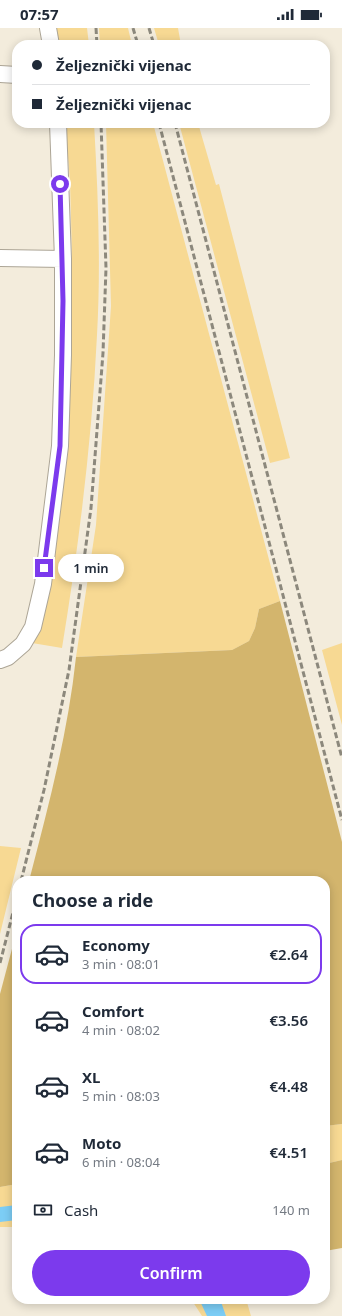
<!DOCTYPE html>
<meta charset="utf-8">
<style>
body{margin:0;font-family:"Noto Sans",sans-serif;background:#f6f6f7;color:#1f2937;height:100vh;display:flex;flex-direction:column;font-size:15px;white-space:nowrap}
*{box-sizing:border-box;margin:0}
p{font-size:13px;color:#747a83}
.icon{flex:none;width:22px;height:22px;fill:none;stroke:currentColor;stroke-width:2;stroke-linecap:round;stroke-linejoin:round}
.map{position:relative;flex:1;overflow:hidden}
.panel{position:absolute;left:12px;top:848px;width:318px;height:428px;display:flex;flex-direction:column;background:#fff;border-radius:16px;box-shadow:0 2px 10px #0003}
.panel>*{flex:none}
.hud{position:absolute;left:12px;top:12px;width:318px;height:88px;border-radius:16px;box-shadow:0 2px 10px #0003;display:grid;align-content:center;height:88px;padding:0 20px;background:#fff}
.end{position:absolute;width:18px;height:18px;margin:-9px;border:5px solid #7c3aed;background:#fff;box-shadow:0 0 0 2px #fff}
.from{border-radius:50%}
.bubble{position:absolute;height:28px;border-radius:14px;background:#fff;box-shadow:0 2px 10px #0003;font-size:13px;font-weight:600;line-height:28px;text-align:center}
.hud b{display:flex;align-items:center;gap:14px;height:38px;font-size:15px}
.hud b+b{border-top:1px solid #e0e1e3}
.hud i{width:10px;height:10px;background:#1f2937}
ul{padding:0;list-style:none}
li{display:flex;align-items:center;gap:12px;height:60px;margin:0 8px 6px;padding:0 12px;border:2px solid transparent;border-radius:16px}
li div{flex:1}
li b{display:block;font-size:15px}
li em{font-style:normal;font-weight:600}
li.selected{border-color:#7c3aed}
li>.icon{width:36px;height:36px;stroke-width:1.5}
h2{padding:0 20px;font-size:18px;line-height:48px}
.pay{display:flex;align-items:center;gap:10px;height:44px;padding:0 20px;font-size:15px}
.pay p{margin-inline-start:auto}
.action{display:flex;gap:8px;margin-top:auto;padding:8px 20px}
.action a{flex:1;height:46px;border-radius:24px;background:#7c3aed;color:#fff;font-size:16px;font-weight:600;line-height:46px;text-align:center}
.status{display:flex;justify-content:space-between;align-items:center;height:28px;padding:0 20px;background:#fff;direction:ltr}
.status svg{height:11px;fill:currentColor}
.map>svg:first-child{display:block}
</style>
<div class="status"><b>07:57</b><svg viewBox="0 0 49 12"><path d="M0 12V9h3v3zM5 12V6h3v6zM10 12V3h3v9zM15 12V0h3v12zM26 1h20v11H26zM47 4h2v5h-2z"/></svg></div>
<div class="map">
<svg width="342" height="1288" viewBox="0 0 342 1288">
<rect width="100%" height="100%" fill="#f3ecdc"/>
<path fill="#f7d993" d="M55 0H87L89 17H57Z
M99 0H128L132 17H100Z
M154 0H178L181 17H159Z
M65 95H94C98 165 101 237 97 307 92 412 79 516 62 620L32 615 59 478 68 424 72 227 70 153Z
M106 95H153L280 573 259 581 255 600 249 613 232 622 76 629 96 497 111 278Z
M179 95H198L216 157 219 156 290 430 270 435Z
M342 615V697L322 622Z
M0 818 21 820 0 906Z
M342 1096V1132L325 1136V1098Z
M17 1156V1199H0V1159Z
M191 1271H246L251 1288H202Z"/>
<path fill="#d3b56d" d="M280 573 342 814V1096L325 1098V853H29C48 780 68 705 76 629L232 622 249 613 255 600 259 581Z
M17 902V1156L0 1159V966Z
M342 1132V1220L325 1223V1136Z"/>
<path fill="#7ccdf5" d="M17 1177V1192L0 1194V1179Z
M199 1271H220L226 1288H207Z"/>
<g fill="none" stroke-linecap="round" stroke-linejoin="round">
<defs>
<path id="minor" d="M48 0 51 17
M0 46 17 47
M0 230 63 231
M0 632 8 629 23 616 33 599 43 556 60 418 63 327V231L58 95"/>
</defs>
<use href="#minor" stroke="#aca596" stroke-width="18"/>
<use href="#minor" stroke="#fff" stroke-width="16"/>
<path stroke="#8c887c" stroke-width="3" stroke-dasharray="6 3" stroke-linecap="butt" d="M96 0 97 17
M133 0 138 17
M149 0 154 17
M159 95 342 792
M175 95 342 730
M21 853 44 762 69 642 91 480 103 325 106 240 101 95
M0 935 17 869"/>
</g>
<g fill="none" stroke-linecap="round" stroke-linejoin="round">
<path stroke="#7c3aed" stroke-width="5" d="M44 540 60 418 63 273 60 156"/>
</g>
</svg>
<i class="end from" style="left:60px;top:156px"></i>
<i class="end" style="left:44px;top:540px"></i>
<div class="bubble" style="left:58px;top:526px;width:66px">1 min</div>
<div class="hud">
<b><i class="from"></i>Željeznički vijenac</b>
<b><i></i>Željeznički vijenac</b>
</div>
<section class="panel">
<h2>Choose a ride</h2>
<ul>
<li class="selected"><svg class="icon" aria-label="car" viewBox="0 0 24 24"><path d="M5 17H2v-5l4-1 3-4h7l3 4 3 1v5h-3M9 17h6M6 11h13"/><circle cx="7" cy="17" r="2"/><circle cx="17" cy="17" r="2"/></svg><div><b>Economy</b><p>3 min · 08:01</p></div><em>€2.64</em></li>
<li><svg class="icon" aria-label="car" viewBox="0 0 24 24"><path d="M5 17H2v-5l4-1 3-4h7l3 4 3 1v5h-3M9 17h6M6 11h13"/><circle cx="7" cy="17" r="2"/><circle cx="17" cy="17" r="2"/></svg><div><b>Comfort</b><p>4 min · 08:02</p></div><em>€3.56</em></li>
<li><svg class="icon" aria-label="car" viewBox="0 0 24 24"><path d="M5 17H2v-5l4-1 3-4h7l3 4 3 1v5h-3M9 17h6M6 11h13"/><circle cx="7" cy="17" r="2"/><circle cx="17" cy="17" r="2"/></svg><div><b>XL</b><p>5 min · 08:03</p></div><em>€4.48</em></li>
<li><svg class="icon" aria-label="car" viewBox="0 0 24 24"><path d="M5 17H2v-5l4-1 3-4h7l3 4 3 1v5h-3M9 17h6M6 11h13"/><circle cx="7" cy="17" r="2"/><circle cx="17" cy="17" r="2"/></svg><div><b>Moto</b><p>6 min · 08:04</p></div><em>€4.51</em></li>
</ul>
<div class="pay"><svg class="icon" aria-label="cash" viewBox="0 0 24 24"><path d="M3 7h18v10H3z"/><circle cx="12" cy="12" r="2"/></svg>Cash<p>140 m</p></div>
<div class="action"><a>Confirm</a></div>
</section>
</div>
